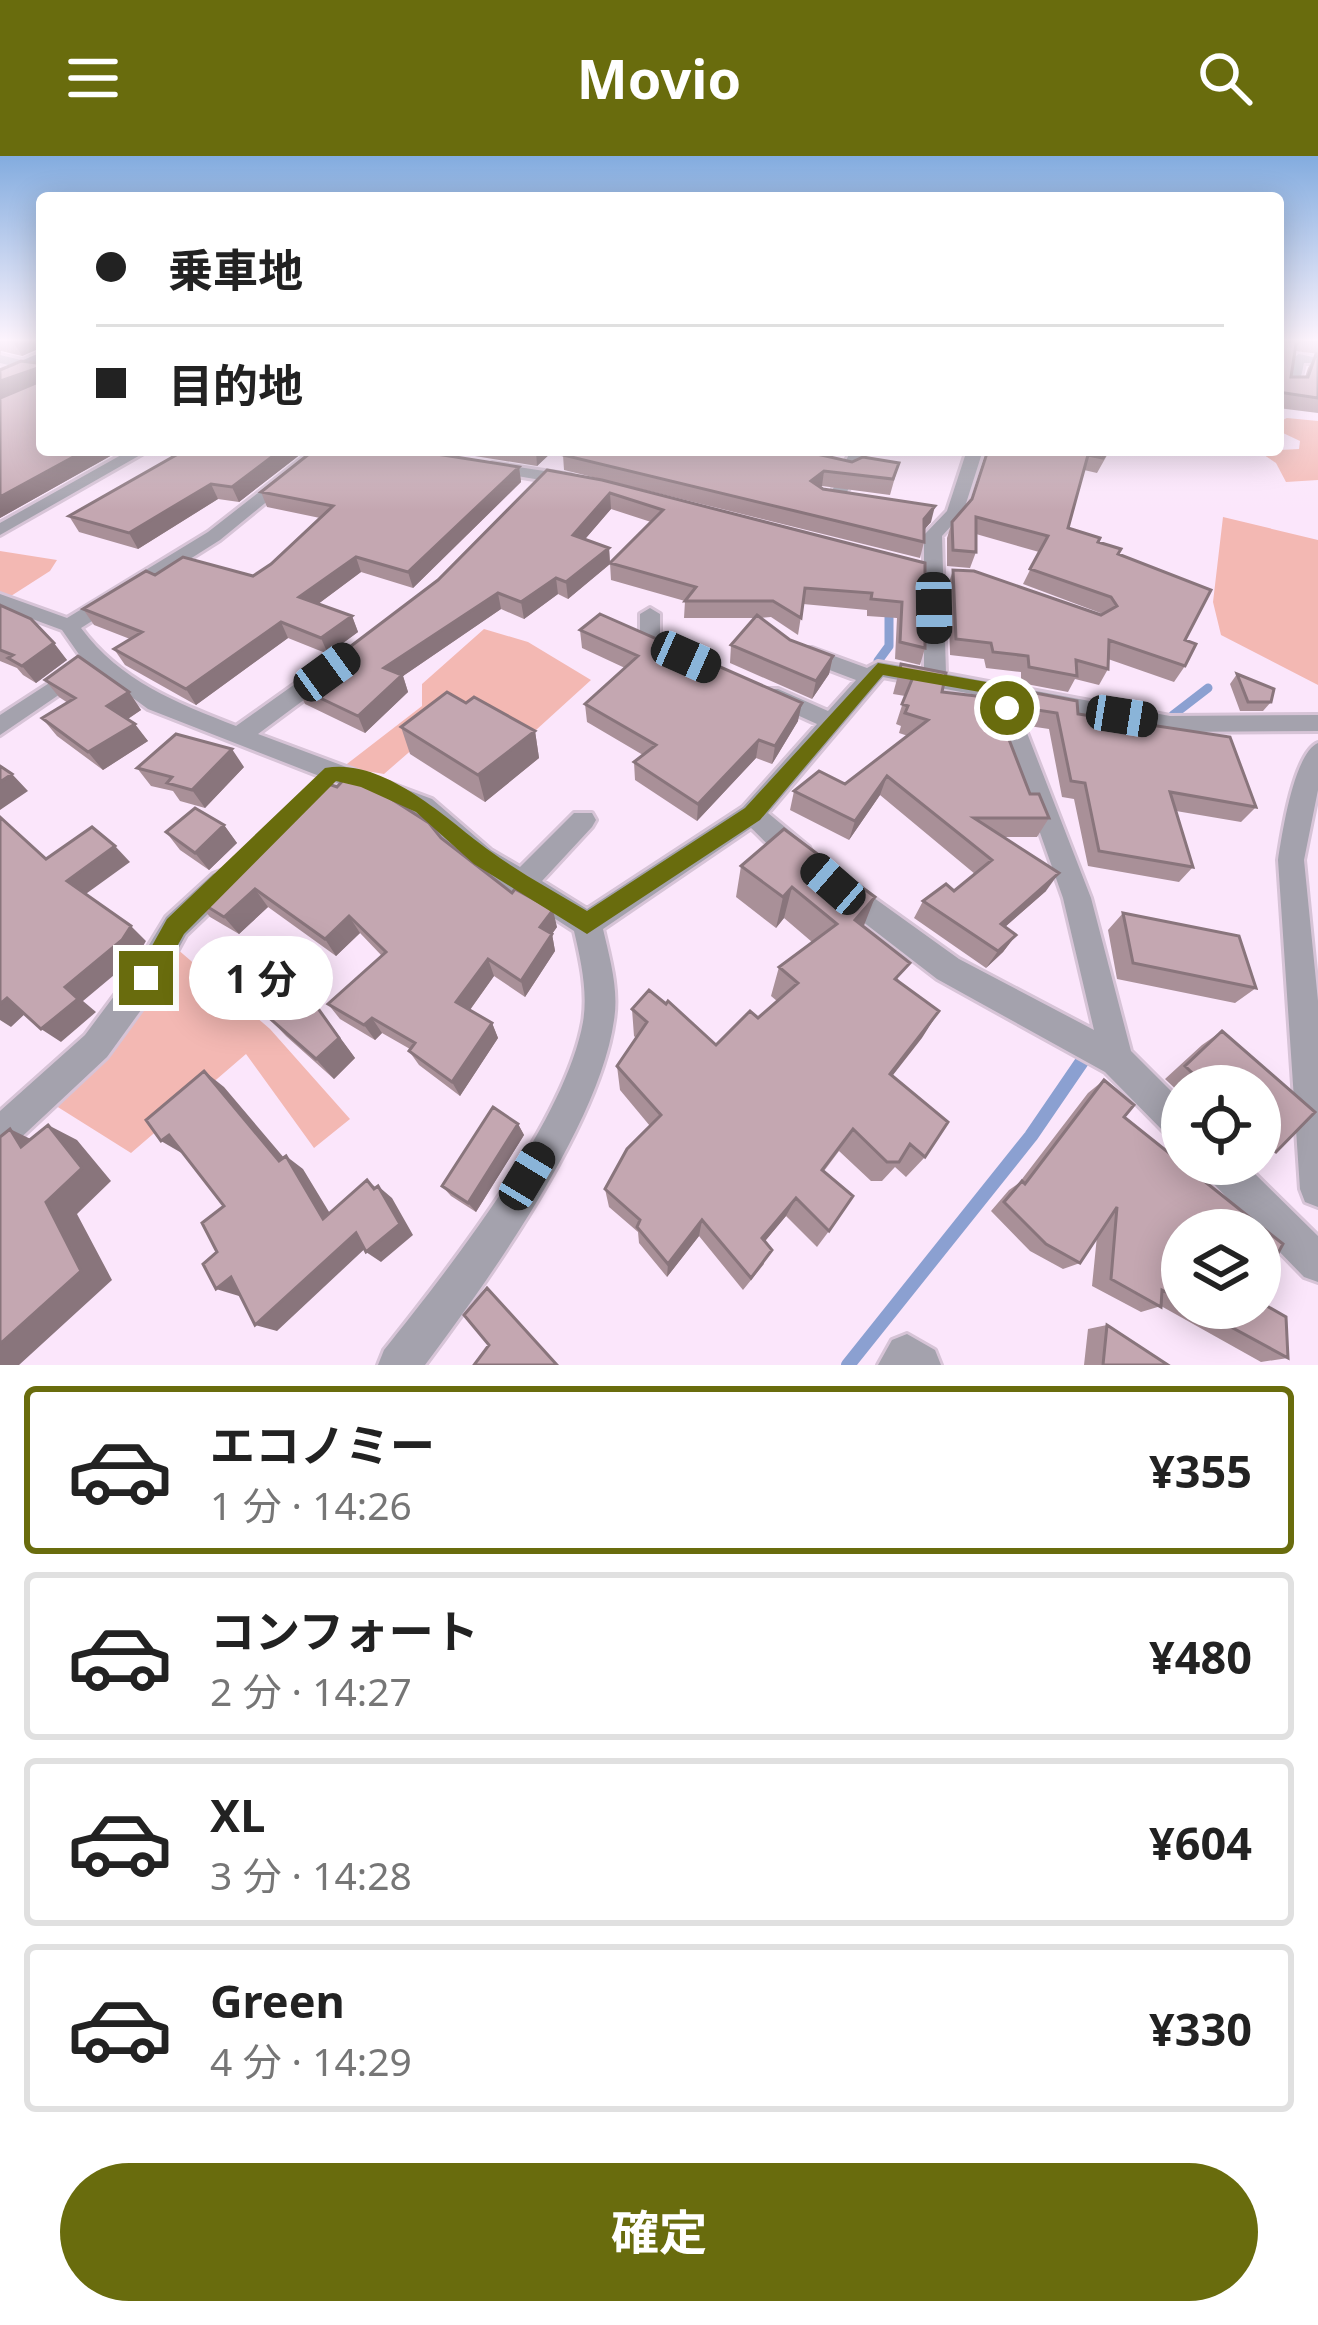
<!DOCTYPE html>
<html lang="ja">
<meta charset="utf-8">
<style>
body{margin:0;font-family:"Noto Sans","Noto Sans JP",sans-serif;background:#f2f2f2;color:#222;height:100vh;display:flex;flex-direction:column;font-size:45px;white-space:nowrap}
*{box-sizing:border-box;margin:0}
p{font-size:39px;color:#767676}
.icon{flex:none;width:66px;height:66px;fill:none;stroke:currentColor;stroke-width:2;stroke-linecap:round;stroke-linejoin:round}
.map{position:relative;height:1209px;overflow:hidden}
.side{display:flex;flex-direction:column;background:#fff;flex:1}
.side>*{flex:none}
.hud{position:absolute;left:36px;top:36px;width:1248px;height:264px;border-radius:12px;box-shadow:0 6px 30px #0003;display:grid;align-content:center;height:264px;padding:0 60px;background:#fff}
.buttons{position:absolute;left:1161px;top:909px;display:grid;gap:24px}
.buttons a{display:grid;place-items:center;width:120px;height:120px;border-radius:50%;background:#fff;box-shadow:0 6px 30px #0003;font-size:60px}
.end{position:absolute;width:54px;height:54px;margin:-27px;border:15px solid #696c0d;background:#fff;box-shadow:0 0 0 6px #fff}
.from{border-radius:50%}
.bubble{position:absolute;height:84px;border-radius:42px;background:#fff;box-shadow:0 6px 30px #0003;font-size:39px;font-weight:700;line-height:84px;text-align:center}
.car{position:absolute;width:36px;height:72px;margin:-36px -18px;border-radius:15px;box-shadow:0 0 9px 3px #0007;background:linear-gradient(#222 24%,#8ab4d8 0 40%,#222 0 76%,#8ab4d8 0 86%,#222 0)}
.hud b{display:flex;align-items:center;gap:42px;height:114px;font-size:45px}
.hud b+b{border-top:3px solid #e0e0e0}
.hud i{width:30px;height:30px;background:#222}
ul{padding:21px 0 0;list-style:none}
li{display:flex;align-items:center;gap:36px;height:168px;margin:0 24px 18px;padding:0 36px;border:6px solid #e0e0e0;border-radius:12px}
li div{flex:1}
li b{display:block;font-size:45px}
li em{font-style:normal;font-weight:700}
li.current{border-color:#696c0d}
li>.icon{width:108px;height:108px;stroke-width:1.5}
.action{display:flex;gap:24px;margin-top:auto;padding:24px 60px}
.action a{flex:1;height:138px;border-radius:72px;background:#696c0d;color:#fff;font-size:48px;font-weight:700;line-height:138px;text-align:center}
header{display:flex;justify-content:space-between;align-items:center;height:156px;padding:0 60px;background:#696c0d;color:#fff;font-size:54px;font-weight:700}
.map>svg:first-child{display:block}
</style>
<header><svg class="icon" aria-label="menu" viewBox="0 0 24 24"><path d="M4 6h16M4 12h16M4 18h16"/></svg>Movio<svg class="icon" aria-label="search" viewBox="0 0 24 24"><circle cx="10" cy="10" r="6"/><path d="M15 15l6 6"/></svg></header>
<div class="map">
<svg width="1318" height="1209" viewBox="0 0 1318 1209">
<rect width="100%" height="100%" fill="#fbe6fb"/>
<path fill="#f3b8b3" d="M1287 262 1318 265V324L1286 326 1276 307 1258 295 1299 293 1300 285 1283 277 1278 266Z
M1223 361 1318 384V529L1221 479 1213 446Z
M0 395 57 404 50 415 11 440 0 438Z
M484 473 528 486 591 524 536 574 454 557 384 618 343 611 422 550V528Z
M176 792 270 873 350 963 314 992 246 898 131 997 53 948 130 873Z"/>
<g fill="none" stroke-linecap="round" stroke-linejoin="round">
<path stroke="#8ba0d1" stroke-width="9" d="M878 505 889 490V450
M1173 559 1208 532"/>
<path stroke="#8ba0d1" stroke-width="14" d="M848 1209 1031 980 1083 904"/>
<defs>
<path id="street" d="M1299 198 1317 202 1318 207H1304L1299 230 1287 233 1293 202Z
M0 199 42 209V217L0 207Z
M130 294H149L0 379V367Z
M313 294H330L220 384 81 472C120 525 177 547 236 570L316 513H332L335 518 332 523 258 578 432 643 491 694 520 711 574 657H592L596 664 592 671 542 725 587 753 743 651 817 568 762 543 759 538 762 533H778L828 555 856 524 798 502 795 497 798 492H812L867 512 878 506 924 514V379L947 355 967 294H983L963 357 942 380 946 518 1170 560 1318 559V575L1170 576 1015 546 1091 742 1131 895 1182 946V987L1170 982 1105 916 937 823 836 745 832 737 836 729 846 725 856 729 959 803 1094 874 1063 742 997 555 982 540 883 521 768 657 809 691 813 699 809 707C787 714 767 686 751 672L603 773C610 803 619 834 614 864 600 968 488 1125 425 1209H378L384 1194C448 1114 565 966 583 866 588 836 581 805 574 775L473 710 414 657 148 553 85 507 62 474 0 451V438L67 462 208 376Z
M851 294H867L846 338H834L832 335Z
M492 307 571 319 579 324 571 329 486 315 484 312Z
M650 452 660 458V482L683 495 680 500H666L640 485V458Z
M77 509 85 511 88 516 85 521 0 579V559Z
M1318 587V634L1304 704 1318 845V1051L1305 1046 1300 1033 1278 704C1282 678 1294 597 1318 587Z
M223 714 233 718 237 726 233 734 186 779 157 832 107 901 12 990 0 995V955L85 879 135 812 166 761 213 718Z
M1202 1008H1245L1318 1080V1126L1304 1121 1207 1021Z
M907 1178 935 1194 941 1209H878L892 1184Z"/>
<path id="secondary" d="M42 196V208L0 226V214Z"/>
</defs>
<use href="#street" stroke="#d7c4d7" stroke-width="6"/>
<use href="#secondary" stroke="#d7c4d7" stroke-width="6"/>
<use href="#street" fill="#a4a2ad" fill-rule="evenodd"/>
<use href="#secondary" fill="#817d8e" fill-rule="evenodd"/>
</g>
<path fill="#a99098" d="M0 185H42V294H121L0 362V214L37 207 38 193 22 200 1 195 0 201Z
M1278 185H1318V198L1295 195 1291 221H1305L1308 212 1316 198H1318V257L1278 252Z
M184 294H306L239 346 218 343 138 393 79 376 69 360Z
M438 294H554L537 310Z
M987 294H1110L1097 317 1084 314 1068 372 1118 398 1185 484V510L1174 526 1108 503V513L1099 529 1075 523 1068 536 1021 527V516L986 512 984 503 950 499 948 430 953 414 1101 459 1103 458 1023 428 1039 396 976 378V396L970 412 947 410V382L952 366 972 344Z
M563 299 899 307 890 339 822 330 820 331 931 366 924 373V386L920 402 564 314Z
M519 311 521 326 413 432 361 416 318 448 352 460 358 476 328 498 288 482 196 549 125 509 114 493 130 483 94 469 83 453 155 419 253 420 271 408 320 362 267 351 261 336Z
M547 314 925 407V492L920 509 895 503 897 462 867 460V454L803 448 798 479 771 461 760 462 790 484 833 500 829 518 812 543 730 507 731 489 755 462H684L685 445 611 424 610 407 651 366 611 353 585 383 609 392 610 408 568 443 558 438 524 463 501 453 403 520 408 536 365 577 305 548 297 531 438 424Z
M0 449 67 504 36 527 23 519 17 512 0 505Z
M580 474 798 565 772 608 756 602 697 665 635 624 634 606 643 599 587 566 585 548 625 512 582 492Z
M901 508 942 536 1030 638 1049 662 1037 681H1003L1046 735 1005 771 1016 779 1003 796 986 812 914 762 923 745 954 735 975 718 880 639 849 684 790 654 794 635 845 628 908 580 899 577 901 570 896 568 905 540 893 538Z
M1237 518 1271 546 1263 555H1240L1230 528Z
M45 524 129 536 141 554 128 563 148 585 103 614 57 580 42 562 68 547 59 541Z
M1030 536 1078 558 1256 651 1241 666 1176 655 1193 711 1179 726 1088 710 1074 643 1062 641 1049 573 1029 570 1022 552Z
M466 547 535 575 539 602 485 646 410 598 401 571Z
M244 611 205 652 180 645 173 635 151 630 137 612Z
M224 669 237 687 209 714 180 694 166 676Z
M441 682 557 771 552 778 555 795 525 841 494 820 470 854 492 867 498 882 460 940 419 909 409 895 410 893 382 877 375 884 340 863 328 848 382 800 360 777 336 800 268 751 239 778 210 761 195 743Z
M741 710 875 741 863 770 900 826 939 855 892 920 925 1001 906 1021 895 1011 882 1025H871L839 995 824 1015 829 1075 817 1091 786 1060 765 1085 764 1108 743 1134 699 1080 667 1121 639 1087 638 1076 609 1051 605 1033 650 970 620 934 617 910 636 882 634 880 632 853 716 889 758 862 777 845 771 840 779 811 812 786 784 762 776 772 736 741Z
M1123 757 1256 832 1235 847 1117 823 1108 774Z
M305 834 355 902 334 923 286 880 266 859 291 847Z
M1222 875 1315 956 1276 996 1260 1004V930H1182V939L1165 923 1202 889Z
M1104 924 1182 1074V1152H1260L1288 1202 1261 1206 1161 1150 1141 1156 1092 1130 1097 1080 1080 1107 1063 1113 1030 1095 991 1055 1009 1034 1019 1027 1088 937Z
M518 968 524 979 476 1056 451 1040 442 1030Z
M1107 1169 1168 1209H1084L1088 1173Z"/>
<path fill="#89757c" d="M18 185H36L40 192 22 200 14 187Z
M38 212 42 227 0 242V225Z
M86 294H121L0 362V341Z
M281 294H306L239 346 232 331Z
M537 294H554L537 310 536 295Z
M519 311 521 326 413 432 408 416Z
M824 315 822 330 809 340 811 325Z
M211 328 218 343 138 393 129 377Z
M610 337 611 353 574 396 573 379Z
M935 350 931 366 920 379 924 363Z
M609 392 610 408 568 443 566 426Z
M356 401 361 416 306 457 299 441Z
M556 422 558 438 524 463 521 446Z
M498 437 501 453 403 520 408 536 365 577 358 560 384 512Z
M352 460 358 476 328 498 321 482Z
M281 466 288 482 196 549 186 533Z
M54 487 67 504 36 527 22 510Z
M833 500 829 518 812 543 816 525Z
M129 536 141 554 120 568 107 550Z
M802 547 798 565 772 608 775 590Z
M135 568 148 585 103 614 88 596Z
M535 575 539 602 485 646 478 619Z
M759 584 756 602 697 665 698 648Z
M232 593 244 611 205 652 192 634Z
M12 618 28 635 0 654V626Z
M887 620 880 639 849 684 855 665Z
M224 669 237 687 209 714 195 697Z
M115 690 130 706 83 740 67 725Z
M1059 717 1046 735 989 785 1001 768Z
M792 731 784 762 776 772 783 741Z
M255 733 268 751 239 778 224 761Z
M875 741 863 772 855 764Z
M553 754 557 771 544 789 540 771Z
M349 760 360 777 336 800 325 783Z
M131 770 146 785 138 799 83 845 96 856 61 886 41 873 65 831Z
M552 778 555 795 525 841 521 825Z
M1016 779 1003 796 986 812 998 795Z
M488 803 494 820 464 862 456 846Z
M305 834 355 902 334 923 316 903Z
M7 842 27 856 11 871 0 864V848Z
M939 855 922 882 875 942 890 918Z
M372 862 382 877 375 884 364 869Z
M492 867 498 882 460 940 452 926Z
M204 915 224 931 296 1016 286 1000 303 1013 340 1074 323 1063 279 1005Z
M518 968 524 979 476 1056 468 1047Z
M48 969 77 984 111 1025 77 1058 112 1124 19 1209H0V1188L46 1046Z
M10 973 41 988 21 991Z
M169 979 185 999 161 985Z
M367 1024 381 1036 378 1030 392 1042 413 1079 381 1106 366 1096 374 1033Z
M796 1042 786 1060 755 1097 762 1082Z
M702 1064 699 1080 667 1121 668 1108Z
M356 1077 371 1087 277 1175 255 1169Z
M231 1121 253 1129 239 1140 216 1133Z"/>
<path fill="#c4a7b1" stroke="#89757c" stroke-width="3" d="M39 185H42V294H86L0 341V242L36 227 38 212 0 225V214L21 205 37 207Z
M1278 185H1300L1296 188 1291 221H1308L1316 198H1318V242L1278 236Z
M185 294H281L232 331 211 328 129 377 69 360Z
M314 294H411L519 311 408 416 356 401 299 441 352 460 321 482 281 466 186 533 114 493 142 476 83 453 146 415 155 419 183 401 253 420 271 408 333 350 261 336Z
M568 294H799L852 306 863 301 899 307 893 323 824 315 811 325 823 333 935 350 924 363V386L563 299Z
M988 294H1108L1103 302 1088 299 1068 372 1100 382 1098 386 1121 393 1118 398 1211 434 1185 484 1196 488 1185 510 1109 484 1108 513 1076 504 1077 520 1029 511 1028 500 993 496 991 487 956 483 953 414 974 415 1101 459 1117 450 1111 441 1030 413 1048 380 976 361V396L953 394 952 366 972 343Z
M547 314 602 324 925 407V492L900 486 902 446 871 443 872 437 805 432 801 462 773 445H685L696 431 610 407 663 354 610 337 573 379 609 392 566 426 556 422 521 446 498 437 384 512 402 519 358 560 297 531 438 424Z
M0 449 31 463 54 487 22 510 8 502 13 499 0 494Z
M600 458 802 547 775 590 759 584 698 648 634 606 656 589 585 548 638 500 580 474Z
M757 459 790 484 833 500 816 525 731 489Z
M78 500 129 536 107 550 135 568 88 596 42 562 75 542 45 524Z
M901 508 946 517 942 536 993 542 1030 638H1039L1049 662H974L1059 717 1001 768 1016 779 998 795 923 745 946 728 954 735 992 704 887 620 855 665 794 635 819 615 845 628 928 564 905 557 908 550 902 548 913 521 899 518Z
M1237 518 1274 533 1271 546H1248Z
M447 536 466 547 474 541 535 575 478 619 401 571Z
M1030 536 1077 545 1078 558 1230 581 1256 651 1170 636 1193 711 1099 695 1085 627 1071 625 1057 557 1037 554Z
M176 578 232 593 192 634 167 627 172 621 137 612Z
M0 610 12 618 0 626Z
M347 620 371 630 429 667 441 682 512 737 515 733 553 754 540 771 552 778 521 825 488 803 456 846 492 867 452 926 409 895 415 887 372 862 364 869 328 848 386 796 349 760 325 783 255 733 224 761 195 743 317 624 337 631Z
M195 652 224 669 195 697 166 676Z
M0 661 46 703 92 671 115 690 67 725 131 770 122 784 65 831 78 843 41 873 7 842 0 848Z
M784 673 875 741 855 764 910 807 895 823 939 855 890 918 948 966 925 1001 910 988 899 1006H887L853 973 822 1014 853 1040 829 1075 796 1042 762 1082 772 1094 751 1122 702 1064 668 1108 637 1071 640 1064 605 1033 627 993 661 959 617 910 647 866 632 853 649 834 666 848 668 845 716 889 750 855 758 862 798 827 779 811 837 768 792 731 783 741 741 710Z
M1123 757 1239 780 1256 832 1133 807Z
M305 834 339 882 316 903 266 859 283 844 291 847Z
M1222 875 1315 956 1276 996 1260 981V930H1206L1185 910Z
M204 915 279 1005 286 1000 323 1063 367 1024 374 1033 378 1030 400 1068 366 1096 356 1077 255 1169 231 1121 216 1133 203 1108 217 1096 202 1067 224 1050 169 979 161 985 146 964Z
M1104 924 1134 949 1124 961 1283 1088 1260 1130V1074H1182V1144L1162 1134 1161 1151 1111 1123 1117 1051 1080 1107 1046 1088 1004 1046 1022 1025 1025 1028Z
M493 951 518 968 468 1047 442 1030Z
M48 969 82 1012 46 1046 81 1115 0 1188V981L10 973 21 991Z
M487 1132 557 1209H474L489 1189 464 1159Z
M1260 1146 1286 1161 1288 1202 1196 1152H1260Z
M1107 1169 1168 1209H1103Z"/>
<linearGradient id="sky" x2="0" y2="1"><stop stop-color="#83acdf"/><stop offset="0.52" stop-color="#fdf4fd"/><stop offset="1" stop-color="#fdf4fd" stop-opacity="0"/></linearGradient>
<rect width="1318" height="354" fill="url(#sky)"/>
<path fill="#696c0d" d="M878 507 992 527 1017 552 1007 559 980 536 883 519 760 664 587 778 474 708 416 656 361 631 336 625 184 778 155 830H138L134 822 167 763 325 612C385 601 447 664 490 695 520 717 555 736 587 755L745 652Z"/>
</svg>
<div class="buttons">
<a><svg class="icon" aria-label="locate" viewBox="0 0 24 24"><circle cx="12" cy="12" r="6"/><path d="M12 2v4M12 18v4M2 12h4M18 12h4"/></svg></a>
<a><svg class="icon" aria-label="layers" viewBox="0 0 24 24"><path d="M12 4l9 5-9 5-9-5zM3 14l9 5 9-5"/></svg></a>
</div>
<i class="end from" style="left:1007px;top:552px"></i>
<i class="end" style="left:146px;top:822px"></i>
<div class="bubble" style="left:189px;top:780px;width:144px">1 分</div>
<i class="car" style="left:934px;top:452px;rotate:179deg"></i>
<i class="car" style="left:686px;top:501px;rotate:114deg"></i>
<i class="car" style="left:327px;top:516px;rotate:54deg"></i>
<i class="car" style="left:1122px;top:560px;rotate:99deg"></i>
<i class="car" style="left:833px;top:728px;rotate:311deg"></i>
<i class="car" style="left:527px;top:1020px;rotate:31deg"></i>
<div class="hud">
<b><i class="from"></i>乗車地</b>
<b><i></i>目的地</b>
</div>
</div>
<section class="side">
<ul>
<li class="current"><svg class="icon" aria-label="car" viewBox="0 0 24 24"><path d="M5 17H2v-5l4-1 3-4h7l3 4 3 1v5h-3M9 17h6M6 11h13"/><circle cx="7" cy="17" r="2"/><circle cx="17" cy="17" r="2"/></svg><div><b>エコノミー</b><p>1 分 · 14:26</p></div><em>¥355</em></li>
<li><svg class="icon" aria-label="car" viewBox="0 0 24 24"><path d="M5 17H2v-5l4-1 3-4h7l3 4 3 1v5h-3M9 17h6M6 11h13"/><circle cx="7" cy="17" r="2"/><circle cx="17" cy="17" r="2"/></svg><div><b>コンフォート</b><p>2 分 · 14:27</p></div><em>¥480</em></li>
<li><svg class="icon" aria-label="car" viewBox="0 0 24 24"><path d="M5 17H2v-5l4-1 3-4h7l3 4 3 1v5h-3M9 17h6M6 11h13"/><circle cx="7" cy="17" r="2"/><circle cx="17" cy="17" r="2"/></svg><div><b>XL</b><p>3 分 · 14:28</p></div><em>¥604</em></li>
<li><svg class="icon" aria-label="car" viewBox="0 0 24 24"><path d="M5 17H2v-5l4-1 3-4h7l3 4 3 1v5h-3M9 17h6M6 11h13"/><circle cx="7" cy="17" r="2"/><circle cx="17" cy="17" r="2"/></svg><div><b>Green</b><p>4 分 · 14:29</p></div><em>¥330</em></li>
</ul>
<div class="action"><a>確定</a></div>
</section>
